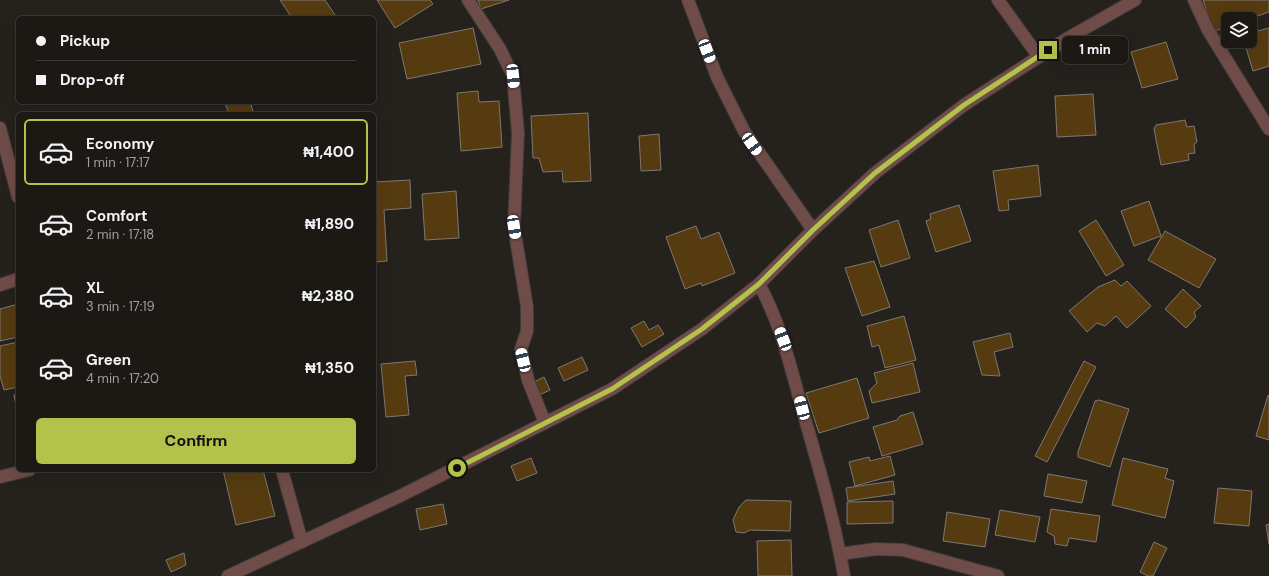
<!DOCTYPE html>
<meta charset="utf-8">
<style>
body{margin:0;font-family:"DM Sans",sans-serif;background:#292622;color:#f1f3f6;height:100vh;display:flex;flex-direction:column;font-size:15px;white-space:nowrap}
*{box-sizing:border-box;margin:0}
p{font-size:13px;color:#a0a0a0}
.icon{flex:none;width:22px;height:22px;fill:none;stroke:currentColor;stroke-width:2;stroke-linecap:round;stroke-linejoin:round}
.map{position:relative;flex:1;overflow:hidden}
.panel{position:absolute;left:16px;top:112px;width:360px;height:360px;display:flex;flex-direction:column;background:#1c1915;border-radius:6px;box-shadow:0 4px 16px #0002,0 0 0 1px #3a3834}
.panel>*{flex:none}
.hud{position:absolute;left:16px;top:16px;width:360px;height:88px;border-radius:6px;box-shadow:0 4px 16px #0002,0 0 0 1px #3a3834;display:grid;align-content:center;height:88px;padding:0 20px;background:#1c1915}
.tools{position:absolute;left:1221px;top:12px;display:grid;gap:8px}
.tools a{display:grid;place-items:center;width:36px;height:36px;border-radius:6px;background:#1c1915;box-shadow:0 4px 16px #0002,0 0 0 1px #3a3834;font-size:20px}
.end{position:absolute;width:18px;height:18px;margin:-9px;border:5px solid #b3c24b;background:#111;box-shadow:0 0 0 2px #111}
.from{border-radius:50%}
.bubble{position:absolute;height:28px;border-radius:6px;background:#1c1915;box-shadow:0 4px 16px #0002,0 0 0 1px #3a3834;font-size:13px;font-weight:700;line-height:28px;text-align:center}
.car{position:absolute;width:12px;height:24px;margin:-12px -6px;border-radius:5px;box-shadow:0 0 3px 1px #0007;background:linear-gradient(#fff 24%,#345 0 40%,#fff 0 76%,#345 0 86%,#fff 0)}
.hud b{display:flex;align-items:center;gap:14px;height:38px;font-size:15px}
.hud b+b{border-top:1px solid #3a3834}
.hud i{width:10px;height:10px;background:#f1f3f6}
ul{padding:7px 0 0;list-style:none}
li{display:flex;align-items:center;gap:12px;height:66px;margin:0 8px 6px;padding:0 12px;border:2px solid transparent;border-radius:6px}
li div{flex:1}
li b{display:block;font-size:15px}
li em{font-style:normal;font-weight:700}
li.selected{border-color:#b3c24b}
li>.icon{width:36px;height:36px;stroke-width:1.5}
.cta{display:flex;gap:8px;margin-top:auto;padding:8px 20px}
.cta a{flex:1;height:46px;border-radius:6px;background:#b3c24b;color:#111;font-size:16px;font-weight:700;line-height:46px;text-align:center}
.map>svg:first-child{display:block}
</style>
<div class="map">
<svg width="1269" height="576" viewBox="0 0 1269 576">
<rect width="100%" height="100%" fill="#25211c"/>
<path fill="#563b11" stroke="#7d7871" d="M280 0H325L337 18H292Z
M377 0H430L433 4 395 28Z
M478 0H509L481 9Z
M1203 0H1269V12L1249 19H1228V26L1213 32Z
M473 28 481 64 407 79 399 43Z
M1269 28V66L1253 71 1244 41H1250V33Z
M1166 42 1178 79 1142 88 1131 52Z
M478 91 479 102 499 101 502 147 461 151 457 93Z
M1093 94 1096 135 1057 137 1055 96Z
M226 102H250L254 114H229L225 103Z
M588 113 591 181 563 182 562 171 543 172 539 158H533L531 116Z
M1185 120 1187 127 1194 126 1197 142 1194 144 1195 153 1188 154 1189 160 1161 165 1154 129 1156 125Z
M659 134 661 170 641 171 639 136Z
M1038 165 1041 196 1008 200 1009 210 999 211 993 171Z
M410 180 411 208 384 210 387 261 374 262V182Z
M456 191 459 238 425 240 422 194Z
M1149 201 1161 236 1134 246 1121 211Z
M959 205 971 241 936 252 926 221 931 219 930 214Z
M898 220 910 258 881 267 869 230Z
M1096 220 1124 265 1106 276 1079 231Z
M696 226 701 239 719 232 735 273 702 286 701 283 685 289 666 237Z
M1165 231 1216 259 1199 288 1148 260Z
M874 261 890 307 862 316 845 268Z
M1115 280 1121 286 1127 281 1151 306 1127 328 1116 316 1105 326 1097 323 1087 332 1069 311 1098 287Z
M1183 289 1201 306 1194 312 1196 317 1186 328 1165 309Z
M18 304V337L0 341V309Z
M904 316 916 360 885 368 879 345 872 347 867 326Z
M644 321 649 330 658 325 664 334 642 347 631 328Z
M1010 333 1013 347 994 352 1000 376 982 375 973 342Z
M18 342V387L4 390 0 376V346Z
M582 357 588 370 564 381 558 368Z
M415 361 417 375 405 376 409 415 386 417 381 364Z
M1084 361 1096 367 1047 462 1035 456Z
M913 363 920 392 872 403 869 391 877 383 874 373Z
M544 377 550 390 537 396 532 383Z
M857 378 869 418 819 433 806 393Z
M18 394V416L14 395Z
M1268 395 1269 396V440L1256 436Z
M1099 400 1129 409 1110 467 1078 457V452L1095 401Z
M913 412 923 444 882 456 873 427 897 420 900 416Z
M890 456 895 475 855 486 849 462 869 457 870 461Z
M531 458 537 473 517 481 511 466Z
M1123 458 1168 469 1165 478 1174 481 1165 518 1112 505Z
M223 470H263L275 516 236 525Z
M1048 474 1087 481 1082 503 1044 496Z
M893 481 895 494 848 501 846 488Z
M1218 488 1252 491 1249 526 1214 523Z
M746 500 791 501 790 531 750 530 744 533 736 532 733 520 739 507Z
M893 501V523L847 524V502Z
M443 504 447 524 420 530 416 509Z
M1051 509 1100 516 1096 542 1069 538 1067 546 1055 544 1054 536 1047 532Z
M1000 510 1040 517 1035 542 995 535Z
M947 512 990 519 985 547 943 541Z
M1269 524V544L1266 525Z
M791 540 792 576H758L757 541Z
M1154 542 1167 548 1153 576H1148L1140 572Z
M184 553 186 565 171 572 166 560Z"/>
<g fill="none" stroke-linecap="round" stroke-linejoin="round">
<defs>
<path id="minor" d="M468 0 500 49 513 76 518 133 514 227 527 307V331L521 349 528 380 545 423
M688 0 717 77 744 131 813 230
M998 0 1039 57
M1194 0 1208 30 1269 129
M0 128 18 197
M759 284C782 326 792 373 805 419 820 471 835 523 844 576
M0 285 18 279
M282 470 302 542
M0 477 29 470
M840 554 876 549 903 550 998 576
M228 576 400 496 612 389 702 329 759 284 813 230 875 173 964 105 1068 38 1135 0"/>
</defs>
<use href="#minor" stroke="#3f3b37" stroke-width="14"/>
<use href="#minor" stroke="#704c48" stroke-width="12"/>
</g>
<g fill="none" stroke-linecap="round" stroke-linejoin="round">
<path stroke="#b3c24b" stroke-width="5" d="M457 468 612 389 702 329 759 284 813 230 875 173 964 105 1048 50"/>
</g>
</svg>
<div class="tools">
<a><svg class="icon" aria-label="layers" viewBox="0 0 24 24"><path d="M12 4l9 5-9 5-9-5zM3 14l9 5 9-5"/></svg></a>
</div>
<i class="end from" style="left:457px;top:468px"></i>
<i class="end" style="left:1048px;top:50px"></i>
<div class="bubble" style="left:1062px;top:36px;width:66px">1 min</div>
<i class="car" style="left:707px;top:51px;rotate:159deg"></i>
<i class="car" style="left:513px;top:76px;rotate:175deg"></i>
<i class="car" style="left:752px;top:144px;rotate:145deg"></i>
<i class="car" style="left:514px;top:227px;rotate:171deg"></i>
<i class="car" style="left:783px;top:339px;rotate:339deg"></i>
<i class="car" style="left:523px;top:360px;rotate:347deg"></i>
<i class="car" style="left:802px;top:408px;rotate:345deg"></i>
<div class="hud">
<b><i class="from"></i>Pickup</b>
<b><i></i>Drop-off</b>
</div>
<section class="panel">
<ul>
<li class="selected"><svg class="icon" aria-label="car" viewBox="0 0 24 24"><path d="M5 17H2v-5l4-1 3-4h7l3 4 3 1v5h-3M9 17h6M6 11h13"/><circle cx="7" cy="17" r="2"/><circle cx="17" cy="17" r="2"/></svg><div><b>Economy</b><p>1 min · 17:17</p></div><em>₦1,400</em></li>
<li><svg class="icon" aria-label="car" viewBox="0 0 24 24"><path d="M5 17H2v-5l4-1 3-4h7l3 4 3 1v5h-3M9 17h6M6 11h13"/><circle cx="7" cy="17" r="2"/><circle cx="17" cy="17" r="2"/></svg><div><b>Comfort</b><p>2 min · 17:18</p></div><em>₦1,890</em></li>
<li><svg class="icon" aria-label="car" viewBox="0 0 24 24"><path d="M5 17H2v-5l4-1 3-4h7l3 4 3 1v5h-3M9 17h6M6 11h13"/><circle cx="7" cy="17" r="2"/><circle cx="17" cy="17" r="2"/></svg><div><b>XL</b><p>3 min · 17:19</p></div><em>₦2,380</em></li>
<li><svg class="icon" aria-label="car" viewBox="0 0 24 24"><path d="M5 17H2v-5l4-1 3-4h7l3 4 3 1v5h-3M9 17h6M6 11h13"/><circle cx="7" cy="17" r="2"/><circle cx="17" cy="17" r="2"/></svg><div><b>Green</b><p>4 min · 17:20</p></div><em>₦1,350</em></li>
</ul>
<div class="cta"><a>Confirm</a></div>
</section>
</div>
